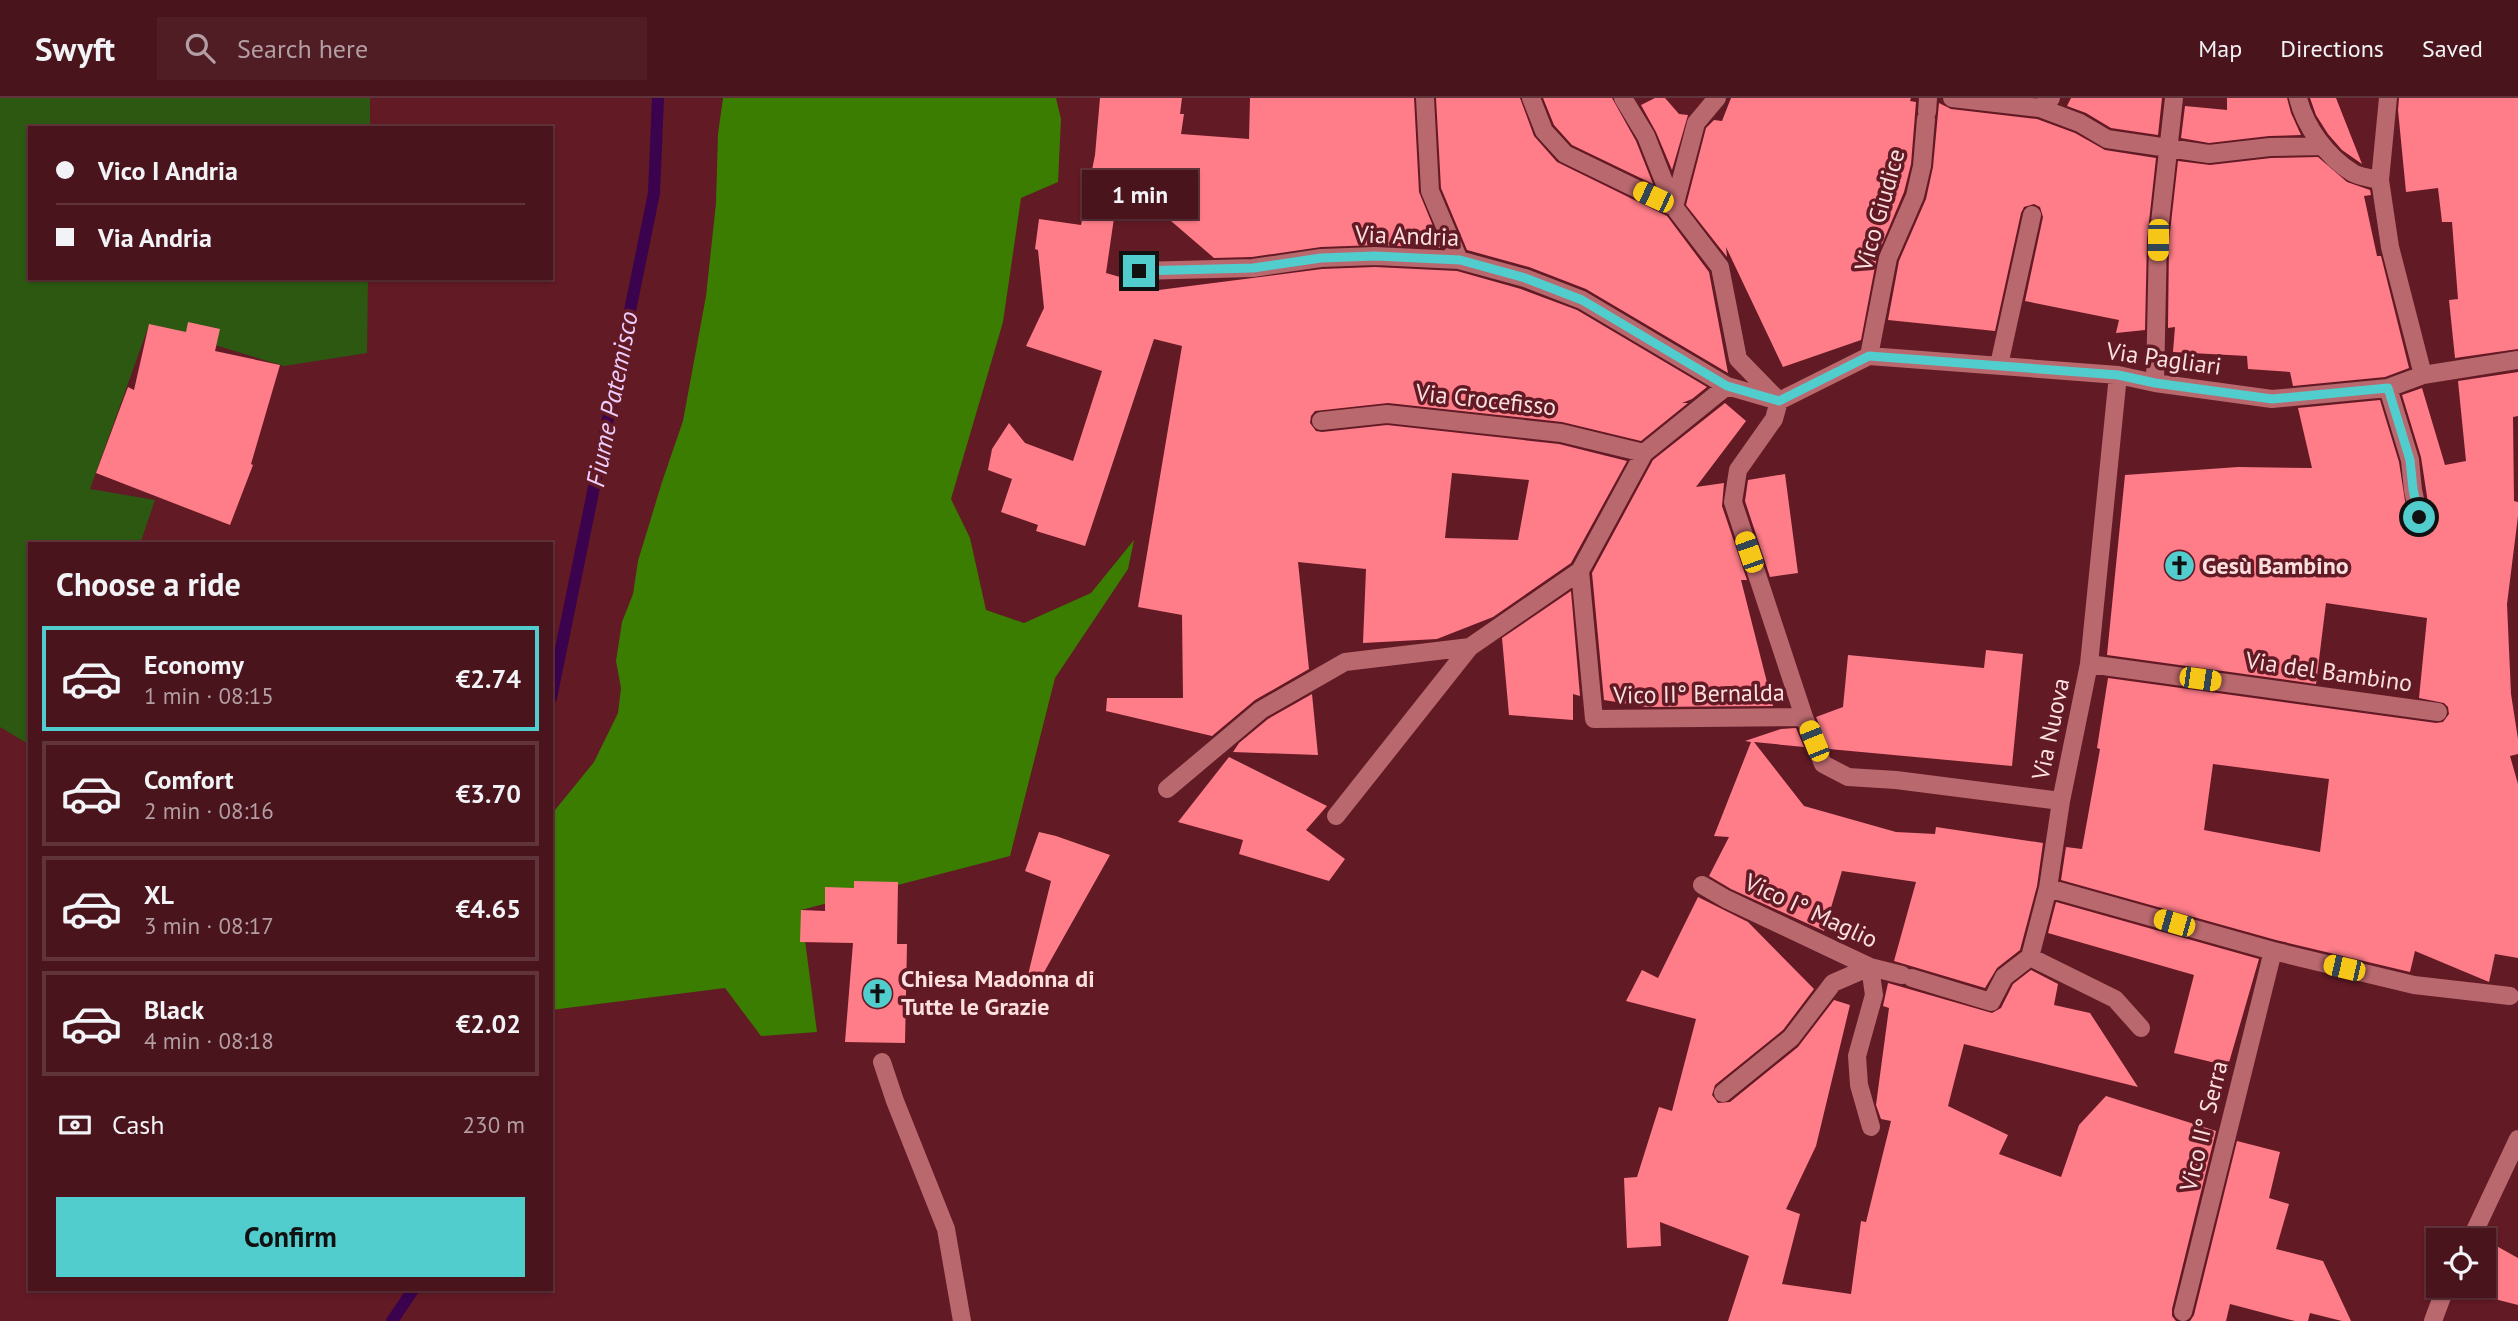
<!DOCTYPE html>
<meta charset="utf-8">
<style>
body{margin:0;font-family:"PT Sans",sans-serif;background:#511d25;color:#f1f3f6;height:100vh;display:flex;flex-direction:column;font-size:26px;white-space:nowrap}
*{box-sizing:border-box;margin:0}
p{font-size:23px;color:#b29ea3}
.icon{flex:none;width:38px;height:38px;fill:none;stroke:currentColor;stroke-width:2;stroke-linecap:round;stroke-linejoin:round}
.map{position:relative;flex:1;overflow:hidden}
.details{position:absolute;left:28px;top:444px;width:525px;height:749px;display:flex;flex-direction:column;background:#4a141c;border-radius:0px;box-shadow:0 2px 5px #0004,0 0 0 2px #61333b}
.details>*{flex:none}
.guide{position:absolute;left:28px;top:28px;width:525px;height:154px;border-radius:0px;box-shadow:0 2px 5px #0004,0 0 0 2px #61333b;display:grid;align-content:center;height:154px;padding:0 28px;background:#4a141c}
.tools{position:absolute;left:2426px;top:1130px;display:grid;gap:14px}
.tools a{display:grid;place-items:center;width:70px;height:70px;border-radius:0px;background:#4a141c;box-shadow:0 2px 5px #0004,0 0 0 2px #61333b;font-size:35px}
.end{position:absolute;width:32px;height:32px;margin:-16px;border:9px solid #52cdce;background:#111;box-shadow:0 0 0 4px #111}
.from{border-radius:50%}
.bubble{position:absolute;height:49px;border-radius:0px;background:#4a141c;box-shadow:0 2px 5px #0004,0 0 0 2px #61333b;font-size:23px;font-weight:700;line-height:49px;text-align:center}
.car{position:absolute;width:21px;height:42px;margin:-21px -10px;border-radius:9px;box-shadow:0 0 5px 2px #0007;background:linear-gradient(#f5c518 24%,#345 0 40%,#f5c518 0 76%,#345 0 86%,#f5c518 0)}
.guide b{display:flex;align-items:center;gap:24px;height:66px;font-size:26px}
.guide b+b{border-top:2px solid #61333b}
.guide i{width:18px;height:18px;background:#f1f3f6}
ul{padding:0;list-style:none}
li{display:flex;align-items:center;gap:21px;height:105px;margin:0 14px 10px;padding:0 14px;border:4px solid #61333b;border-radius:0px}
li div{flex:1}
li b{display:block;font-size:26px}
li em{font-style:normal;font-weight:700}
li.selected{border-color:#52cdce}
li>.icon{width:63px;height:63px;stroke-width:1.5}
h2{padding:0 28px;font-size:32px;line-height:84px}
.pay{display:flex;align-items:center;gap:18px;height:77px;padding:0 28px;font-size:26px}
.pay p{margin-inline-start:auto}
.button{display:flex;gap:14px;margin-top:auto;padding:14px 28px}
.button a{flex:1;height:80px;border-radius:0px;background:#52cdce;color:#111;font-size:28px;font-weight:700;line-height:80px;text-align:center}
header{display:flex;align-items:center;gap:42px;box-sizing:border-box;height:98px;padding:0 35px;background:#4a141c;border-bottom:2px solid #61333b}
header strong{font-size:33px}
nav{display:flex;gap:38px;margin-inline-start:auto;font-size:24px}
.search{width:490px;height:63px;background:#511d25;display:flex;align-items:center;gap:18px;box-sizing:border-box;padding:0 24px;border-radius:0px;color:#b29ea3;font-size:26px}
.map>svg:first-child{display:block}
</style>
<header>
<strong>Swyft</strong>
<div class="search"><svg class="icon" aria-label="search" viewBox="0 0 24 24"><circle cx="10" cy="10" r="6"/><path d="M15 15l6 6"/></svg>Search here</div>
<nav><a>Map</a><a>Directions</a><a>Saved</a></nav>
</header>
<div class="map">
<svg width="2518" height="1223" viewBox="0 0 2518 1223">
<rect width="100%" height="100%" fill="#621a25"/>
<path fill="#2c5811" d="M0 0H370V30H30V180H368L367 255 284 268 149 227 90 391 155 402 140 446H30V647L0 629Z"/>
<path fill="#3a7d00" d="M723 0H1056L1061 21 1058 84 1021 100 1003 224 951 401 970 440 986 512 1024 525 1091 495 1134 442 1128 471 1055 580 1010 758 801 812 817 934 761 938 725 890 551 912V717L594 664 618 615 621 590 616 563 622 524 633 496 638 463 662 384 683 323 706 198 716 105 718 36Z"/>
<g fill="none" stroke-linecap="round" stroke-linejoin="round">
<path stroke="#3b024d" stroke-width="12" d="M551 600 654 95 658 0
M392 1223 413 1192"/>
</g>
<path fill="#fe7d89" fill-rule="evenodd" d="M1100 0H1182L1180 16H1184L1181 36 1249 41 1250 0H1414L1419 94 1442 150 1376 147 1321 149 1252 159 1214 160 1120 79 1106 175 1141 185 1151 193 1322 171 1375 169 1457 173 1521 191 1577 212 1707 289 1692 301 1682 305H1688L1641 343 1562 324 1388 305 1315 313 1311 318 1310 325 1316 333 1322 334 1387 327 1559 346 1627 363 1571 465 1493 519 1437 541 1363 545 1366 471 1298 464 1309 571 1255 602 1212 638 1106 613 1107 600H1183L1182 517 1138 509 1182 248 1154 241 1085 448 1036 433 1038 427 1001 414 1012 381 988 372 992 351 1009 325 1025 345 1073 363 1102 273 1026 248 1044 210 1038 152 1035 151 1039 121 1081 127 1095 57ZM1452 375 1529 382 1518 442 1445 440Z
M1436 0H1520L1534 38 1557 64 1667 118 1709 174 1728 275 1586 191 1529 169 1467 152 1441 90Z
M1543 0H1612L1636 43 1653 86 1572 47 1554 27Z
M1655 0H1665L1679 16 1688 17 1672 72 1656 34 1641 7Z
M1731 0H1911L1910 3 1916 4 1911 66 1904 94 1877 158 1861 242 1783 269 1726 149 1727 159 1686 107 1706 30 1714 22 1722 23Z
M2071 0H2162L2158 37 2111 30 2086 15 2067 8Z
M2227 0H2287L2291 15 2301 37 2269 38 2209 45 2181 40 2185 8 2227 12Z
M2310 0H2336L2362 66 2342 52 2328 36 2316 17Z
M2399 0H2518V251L2455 260 2449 202 2458 201 2452 124H2442L2438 90 2406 94 2398 12Z
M1939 5 1951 11 2037 21 2075 35 2105 52 2156 60 2147 142 2145 232 2116 235 2119 222 2025 203 2043 119 2040 109 2034 106 2024 109 2021 115 1995 233 1888 222 1899 163 1926 101 1933 69Z
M2318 59 2347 84 2370 92 2371 97 2364 98 2377 158H2381L2409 270 2385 279 2293 288 2290 274 2248 271 2247 258 2173 254 2175 229 2168 230 2169 143 2178 63 2210 67 2271 60Z
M188 224 220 231 215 253 280 267 251 366 253 367 230 427 96 375 128 289 134 292 149 226 186 234Z
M2518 274V318L2513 319 2514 403 2518 404V418L2507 506 2511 596 2518 641V656L2510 658 2518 686V860L2495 856 2489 884 2415 853 2410 874 2276 842 2061 782 2066 749 2082 751 2100 651 2097 650 2108 580 2436 625 2443 624 2449 616 2448 609 2444 605 2419 600 2427 520 2326 505 2316 586 2107 557 2125 377 2238 369 2312 370 2298 310 2380 302 2399 364 2408 422 2415 431H2422L2430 424V418L2421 359 2402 297 2422 290 2445 367 2466 363 2458 283ZM2213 666 2329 681 2320 754 2204 732Z
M1725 305 1746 323 1696 389 1724 385 1722 408 1747 482H1741L1773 608 1647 609 1604 602 1592 475 1653 362Z
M1785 376 1798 475 1770 479 1745 403 1748 382Z
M1571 493 1580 598 1573 596V622L1509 617 1502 540Z
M1986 552 2023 556 2012 668 1829 651 1816 619 1843 609 1848 557 1984 570Z
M1312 596 1318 657 1233 654 1239 645 1268 621Z
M1796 630 1804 649 1754 644 1804 708 1896 734 1935 736 1936 729 2043 745 2037 788 2020 852 1997 870 1985 890 1894 863 1916 784 1842 773 1824 833 1731 791 1709 778 1729 739 1714 738 1751 644 1745 643 1781 631Z
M1229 659 1327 708 1306 732 1345 761 1329 783 1239 756 1243 742 1178 724Z
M1039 734 1056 738 1110 757 1034 892 1025 889 1051 783 1025 773Z
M854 783 898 784 897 846H907L905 945 845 944 853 845 800 844 801 812 825 813V789L854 790Z
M1698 799 1748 824 1814 891 1783 932 1715 987 1712 997 1718 1005 1730 1004 1798 949 1834 902 1850 907 1816 1048 1786 1111 1800 1116 1782 1186 1851 1196 1861 1123 1866 1124 1891 1023 1881 1021 1876 1007 1889 910 1883 908 1888 885 1992 915 2001 910 2013 886 2031 872 2058 886 2054 907 2090 915 2138 989 1964 946 1948 1008 2008 1037 1999 1056 2061 1079 2079 1027 2106 998 2216 1033 2172 1211V1218L2176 1223H1728L1749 1158 1660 1124 1661 1148 1627 1150 1624 1080 1637 1079 1659 1009 1672 1013 1696 921 1626 903 1642 872 1658 880Z
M2056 804 2259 861 2228 968 2174 955 2194 877 2048 835Z
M2237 1043 2280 1054 2269 1100 2289 1106 2276 1151 2323 1163 2351 1223H2342L2310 1215 2308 1223H2295L2230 1206 2226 1223H2190L2194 1217Z
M2484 1141 2518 1160V1207L2483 1198Z"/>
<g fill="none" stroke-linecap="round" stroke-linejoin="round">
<path stroke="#b9686e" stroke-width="18" d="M1425 0 1430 93 1459 162
M1531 0 1544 33 1565 56 1674 109 1696 25 1717 0
M1623 0 1646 38 1674 109 1720 169 1738 261 1779 303 1774 321 1738 372 1733 404 1804 619 1823 666 1848 679 1896 682 2061 703
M1952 0 2040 10 2051 0
M2298 0C2305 29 2327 59 2353 75 2360 79 2371 80 2380 82
M2388 0 2380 82 2390 149 2423 277
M2040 10 2080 25 2107 41 2209 56 2270 49 2322 48
M1927 14 1928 0
M1139 173 1253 170 1321 160 1375 158 1459 162 1525 180 1582 202 1727 288 1779 303 1869 258 2118 277 2155 285 2272 301 2388 290 2423 277 2518 262
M1869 258 1888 160 1915 98 1922 68 1926 21
M1999 267 2032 117
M2118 277 2089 566 2061 703 2048 790 2030 859 2115 901 2141 930
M2155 285 2158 142 2174 0
M2388 290 2410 362 2413 392 2419 420
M1321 323 1387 316 1561 335 1644 355
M1580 473 1594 621 1804 619
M2089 566 2438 614
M1167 691 1261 612 1345 564 1470 549 1580 473 1644 355 1727 288
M1336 718 1470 549
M1702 787 1726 801 1870 869 1902 877
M2048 790 2273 853 2414 887 2510 898
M1912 880 1991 904 2004 879 2030 859
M882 964 895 1003 946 1131 962 1223
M1723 995 1791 940 1833 885 1870 869 1874 897 1857 958 1859 987 1871 1029
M2470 1143 2518 1041
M2183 1214 2273 853
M2433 1223 2446 1188"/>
</g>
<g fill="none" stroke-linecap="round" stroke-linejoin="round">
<path stroke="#52cdce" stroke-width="9" d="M1139 173 1253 170 1321 160 1375 158 1460 162 1525 180 1582 202 1727 288 1779 303 1869 258 2118 277 2155 285 2272 301 2388 290 2410 362 2413 391 2419 419"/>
</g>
<defs>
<symbol id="church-disc" viewBox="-11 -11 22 22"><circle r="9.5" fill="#52cdce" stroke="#621a25"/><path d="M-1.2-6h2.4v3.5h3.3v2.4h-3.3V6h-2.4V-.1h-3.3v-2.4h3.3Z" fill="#111"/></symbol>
</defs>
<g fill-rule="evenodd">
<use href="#church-disc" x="2162" y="450" width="35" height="35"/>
<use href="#church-disc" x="860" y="878" width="35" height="35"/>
</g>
<g text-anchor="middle" stroke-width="7" stroke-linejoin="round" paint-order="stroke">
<g font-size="24" fill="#fce0e0" stroke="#621a25">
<text transform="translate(1880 112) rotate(-74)" y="8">Vico Giudice</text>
<text transform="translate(1407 138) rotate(2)" y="8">Via Andria</text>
<text transform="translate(2164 261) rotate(8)" y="8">Via Pagliari</text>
<text transform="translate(1486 302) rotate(6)" y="8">Via Crocefisso</text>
<text transform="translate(2329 574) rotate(8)" y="8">Via del Bambino</text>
<text transform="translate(1699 596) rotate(-1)" y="8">Vico II° Bernalda</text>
<text transform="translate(2051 631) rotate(-78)" y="8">Via Nuova</text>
<text transform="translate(1811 813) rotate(25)" y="8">Vico I° Maglio</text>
<text transform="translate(2204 1028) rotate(-76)" y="8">Vico II° Serra</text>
</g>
<g font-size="24" font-weight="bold" fill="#fce0e0" stroke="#621a25" text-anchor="start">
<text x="2202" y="476">Gesù Bambino</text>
<text x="901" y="889">Chiesa Madonna di<tspan x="901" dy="28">Tutte le Grazie</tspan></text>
</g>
<g font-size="26" font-style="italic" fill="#eeccfc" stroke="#621a25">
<text transform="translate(612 301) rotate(-79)" y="9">Fiume Patemisco</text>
</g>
</g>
</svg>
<div class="tools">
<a><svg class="icon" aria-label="locate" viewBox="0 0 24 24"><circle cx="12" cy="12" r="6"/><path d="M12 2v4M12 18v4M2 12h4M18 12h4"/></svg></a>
</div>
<i class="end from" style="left:2419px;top:419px"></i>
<i class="end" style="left:1139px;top:173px"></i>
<div class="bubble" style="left:1082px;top:72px;width:116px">1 min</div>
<i class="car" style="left:1653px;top:99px;rotate:295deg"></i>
<i class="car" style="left:2158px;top:142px;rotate:181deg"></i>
<i class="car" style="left:1749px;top:454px;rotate:341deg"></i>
<i class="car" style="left:2200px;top:581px;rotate:98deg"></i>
<i class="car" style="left:1814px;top:643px;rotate:338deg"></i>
<i class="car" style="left:2174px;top:825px;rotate:286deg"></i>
<i class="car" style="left:2344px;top:870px;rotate:283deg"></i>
<div class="guide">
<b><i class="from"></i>Vico I Andria</b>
<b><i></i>Via Andria</b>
</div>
<section class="details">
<h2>Choose a ride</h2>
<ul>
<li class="selected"><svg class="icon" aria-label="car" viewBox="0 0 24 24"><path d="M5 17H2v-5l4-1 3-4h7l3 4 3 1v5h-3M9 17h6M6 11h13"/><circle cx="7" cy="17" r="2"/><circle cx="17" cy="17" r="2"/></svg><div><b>Economy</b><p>1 min · 08:15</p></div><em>€2.74</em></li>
<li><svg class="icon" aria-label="car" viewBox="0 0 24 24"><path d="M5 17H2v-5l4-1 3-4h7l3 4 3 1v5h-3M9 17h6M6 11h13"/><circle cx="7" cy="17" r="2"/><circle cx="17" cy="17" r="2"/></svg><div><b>Comfort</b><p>2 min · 08:16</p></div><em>€3.70</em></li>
<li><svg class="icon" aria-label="car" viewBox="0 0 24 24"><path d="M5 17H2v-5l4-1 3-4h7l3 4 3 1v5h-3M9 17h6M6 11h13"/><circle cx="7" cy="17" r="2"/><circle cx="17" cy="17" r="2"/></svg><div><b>XL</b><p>3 min · 08:17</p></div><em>€4.65</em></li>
<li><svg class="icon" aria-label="car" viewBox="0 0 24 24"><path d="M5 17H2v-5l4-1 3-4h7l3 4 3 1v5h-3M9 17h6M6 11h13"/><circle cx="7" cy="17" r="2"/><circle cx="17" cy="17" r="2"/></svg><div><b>Black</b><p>4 min · 08:18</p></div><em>€2.02</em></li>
</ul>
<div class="pay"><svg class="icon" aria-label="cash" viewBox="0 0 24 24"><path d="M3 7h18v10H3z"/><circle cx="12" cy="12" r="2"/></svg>Cash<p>230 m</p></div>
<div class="button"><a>Confirm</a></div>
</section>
</div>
